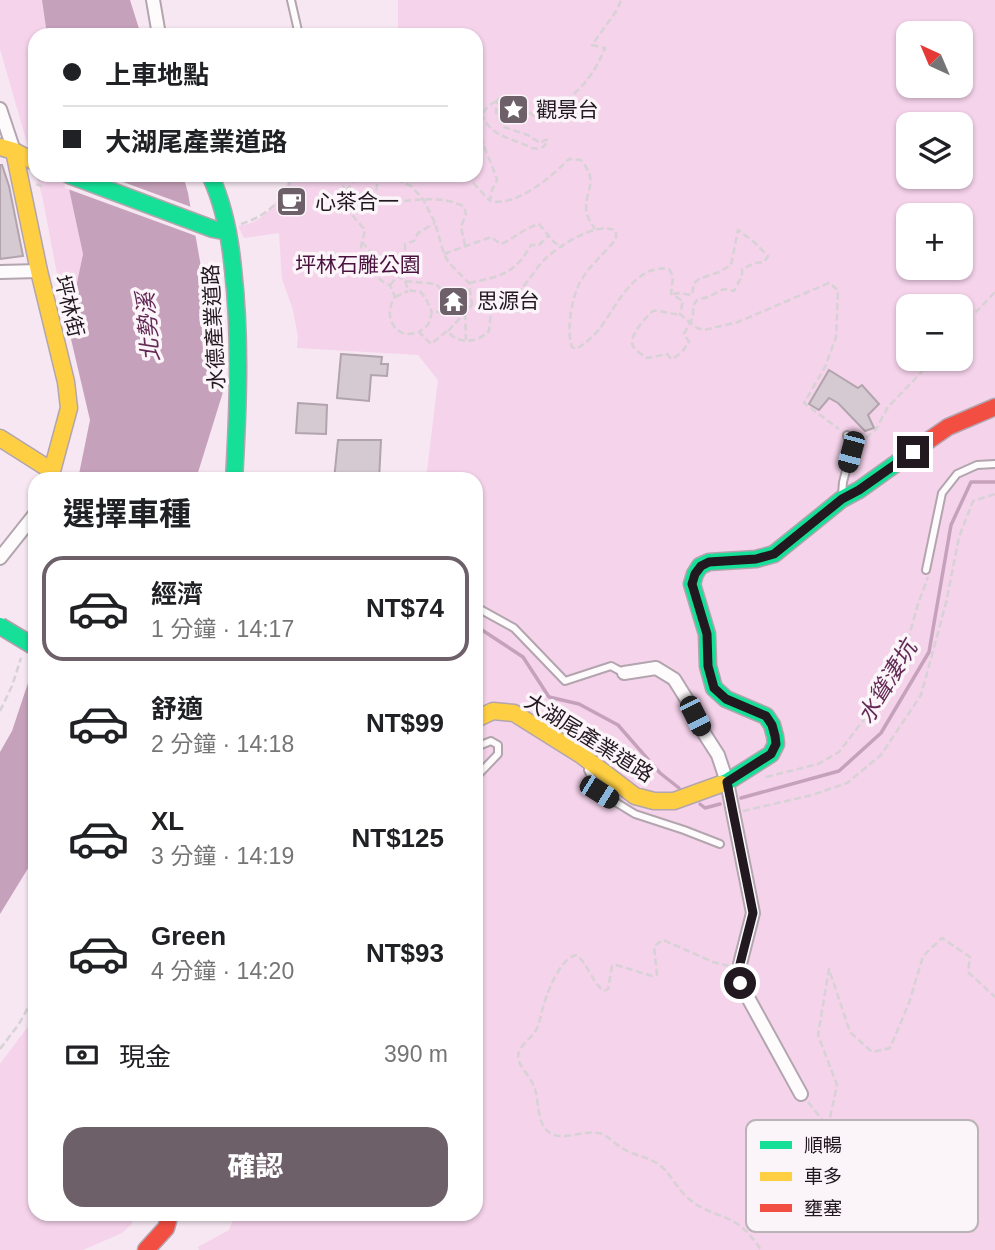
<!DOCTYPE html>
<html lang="zh-TW">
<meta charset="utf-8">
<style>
body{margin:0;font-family:Helvetica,"Noto Sans TC",sans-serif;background:#f2f2f2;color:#202124;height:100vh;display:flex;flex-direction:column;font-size:26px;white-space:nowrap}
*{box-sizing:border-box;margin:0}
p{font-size:23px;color:#757577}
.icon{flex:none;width:38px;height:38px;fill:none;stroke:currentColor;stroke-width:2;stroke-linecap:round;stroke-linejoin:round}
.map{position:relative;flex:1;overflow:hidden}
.drawer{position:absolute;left:28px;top:472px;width:455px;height:749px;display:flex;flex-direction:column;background:#fff;border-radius:21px;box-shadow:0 2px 5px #0004}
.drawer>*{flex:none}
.hud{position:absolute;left:28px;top:28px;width:455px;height:154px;border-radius:21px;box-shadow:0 2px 5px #0004;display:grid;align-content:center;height:154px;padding:0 35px;background:#fff}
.needle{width:46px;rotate:316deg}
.controls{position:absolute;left:896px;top:21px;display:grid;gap:14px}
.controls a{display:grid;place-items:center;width:77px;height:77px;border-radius:14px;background:#fff;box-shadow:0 2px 5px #0004;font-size:35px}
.end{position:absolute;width:32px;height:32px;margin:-16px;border:9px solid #22181f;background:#fff;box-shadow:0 0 0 4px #fff}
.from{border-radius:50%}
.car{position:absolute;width:21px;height:42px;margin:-21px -10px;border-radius:9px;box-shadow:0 0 5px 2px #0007;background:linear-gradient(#222 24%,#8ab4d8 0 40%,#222 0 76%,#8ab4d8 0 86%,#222 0)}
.hud b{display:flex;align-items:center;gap:24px;height:66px;font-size:26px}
.hud b+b{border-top:2px solid #e0e0e0}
.hud i{width:18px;height:18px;background:#202124}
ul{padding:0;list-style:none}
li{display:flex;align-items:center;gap:21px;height:105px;margin:0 14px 10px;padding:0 21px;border:4px solid transparent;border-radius:21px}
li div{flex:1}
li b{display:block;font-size:26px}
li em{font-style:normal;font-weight:800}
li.selected{border-color:#6d6069}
li>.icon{width:63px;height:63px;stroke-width:1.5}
h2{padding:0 35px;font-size:32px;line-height:84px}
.pay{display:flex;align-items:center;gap:18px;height:77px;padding:0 35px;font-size:26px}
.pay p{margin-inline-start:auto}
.action{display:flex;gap:14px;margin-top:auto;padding:14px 35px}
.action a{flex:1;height:80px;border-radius:21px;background:#6d6069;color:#fff;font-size:28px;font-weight:800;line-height:80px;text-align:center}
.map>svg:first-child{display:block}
</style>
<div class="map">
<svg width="995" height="1250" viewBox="0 0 995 1250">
<rect width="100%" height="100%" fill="#f7e7f2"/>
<path fill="#f5d3eb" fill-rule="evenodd" d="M0 0H42L47 35H35V171L0 49Z
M398 0H995V1250H199L198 1247 229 1230 235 1215 476 1214V480L426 479 438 380 418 355 297 348 298 337 293 310 282 279 279 233 244 238 238 226C243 225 250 224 255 221 268 215 288 190 289 175H333L335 179 362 175 379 178 380 175H476V35H398ZM908 33H961V86H908ZM908 124H961V177H908ZM908 215H961V268H908ZM908 306H961V359H908Z
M36 175H66L83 254 74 297 63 305 42 195Z
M35 1017V1214L136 1215 131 1225 122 1233 83 1250H0V1064Z"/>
<path fill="#c6a1bb" d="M42 0H130L141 35H47Z
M66 175H183L188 193 223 392 196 479H78L90 420 63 305 74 297 83 254Z
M35 662V857L0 914V752L12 731Z"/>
<path fill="#f7e7f2" d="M62 175H104L194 208 199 237 65 188Z"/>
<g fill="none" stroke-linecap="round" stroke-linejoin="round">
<path stroke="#c6a1bb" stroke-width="3.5" d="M476 626 523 657 549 697 579 704 618 725 660 773 679 788
M741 798 839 771 881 733 929 652 951 525 971 482H995
M700 804 705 808 720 804"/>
</g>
<path fill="#d5c9d2" stroke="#b1a4ad" stroke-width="2" d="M0 165H2L9 186 23 256 0 259Z
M341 354 382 357 381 364H388L387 376 371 375 369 401 337 398Z
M829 370 858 388 862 385 879 404 868 415 874 428 865 431 838 403 829 398 819 410 809 404Z
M298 403 327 405 326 434 296 433Z
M338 440H381L379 480H334Z"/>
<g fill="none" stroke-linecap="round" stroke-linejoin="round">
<defs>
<path id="lane" d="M291 0 299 35
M842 494 843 482 851 452 847 435
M926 570 942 493 957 474 977 465 995 464
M476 607 514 628 565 681 611 666 624 673
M476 747 491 741 498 745V754L476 777
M588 770 599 792 635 814 684 830 720 844"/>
<path id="street" d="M153 0 159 35
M0 109 14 151
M0 272 39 271
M0 558 35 514
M624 673 656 668 674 679 689 703 702 730 718 755 727 782 753 913 740 964V983L801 1094"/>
<path id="fast" d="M69 175 213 229 228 232
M210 175C224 205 230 237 233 269 241 339 238 410 234 480
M721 784 727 782 771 754 776 744 775 736 772 725 766 716 726 699 714 688 708 666 707 634 692 584 695 574 700 566 709 562 756 559 774 554 842 499 859 490 912 452"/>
<path id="slow" d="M0 147 14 151 35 162
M0 438 52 471 69 408 66 382 39 271 14 151
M476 719 493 711 514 713 581 755 635 796 654 801H674L721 784"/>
<path id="jam" d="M912 452 948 427 995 407
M146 1250 166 1228 170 1214"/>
</defs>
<use href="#lane" stroke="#b2a5ae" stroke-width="10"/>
<use href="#street" stroke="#b2a5ae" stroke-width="16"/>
<use href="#fast" stroke="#b2a5ae" stroke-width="19"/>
<use href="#slow" stroke="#b2a5ae" stroke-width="19"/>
<use href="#jam" stroke="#b2a5ae" stroke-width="19"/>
<path stroke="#d7d2d5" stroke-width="2.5" stroke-dasharray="7 3.5" stroke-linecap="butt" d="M496 101C463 119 490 154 497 180L492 190 490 201C517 207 551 177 569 159L581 160C599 183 586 186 586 209 586 216 591 223 595 229
M476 104C490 138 502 134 532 148 541 150 544 148 548 140H545L540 143 528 135 504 127 496 113 497 101 500 97 507 96 534 116C570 103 591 83 605 48L592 45 617 10 621 0
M340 175 349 206 353 216 365 230C364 236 361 243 361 249 363 262 378 282 390 285L395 297C382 316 395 341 419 332L431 344 447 331C459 345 477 343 489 331L492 303
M383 175 377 185 376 194 386 203C410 201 443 194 464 207L466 214 461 227 465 245
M387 175 411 186 423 199 435 223 444 254 449 263 469 283 472 305C485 304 499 304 510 297 525 289 532 273 543 261 556 247 598 220 616 231V239C605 253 589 266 580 282 572 297 566 330 572 347L576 349C585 344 591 338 598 331 615 309 634 263 669 269L673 276 671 294 683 301 680 314 697 328 704 330 738 322 829 283 838 290 836 337 825 367 804 403 839 429
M466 175 490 201
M36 184 41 186 40 177
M346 191 359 175
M241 224C267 216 284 200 293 175
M362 242 369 250 383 260 397 257 405 250V244L414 241 418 233 435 223
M444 254 491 237 501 244C515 238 524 228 539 224L555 243 563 247
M405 281 408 290 421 292 427 301 432 312
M469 283C499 277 515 274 531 245H539L548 236
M390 285 398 276 405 281 436 284 445 294 442 302 443 312H432L428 325 419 332
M673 294 679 293 692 295 694 283 699 279 719 272 731 265 738 230 754 242 768 256 764 262 755 263 742 269V276L734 291 724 289 708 297 697 300 693 306V317L684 334 689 342 682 352 677 356 671 359 667 354 647 358C643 355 635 351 633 346 628 336 646 317 653 311 663 310 670 315 680 314
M395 297 408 291
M465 313 466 340
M961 328 995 292
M448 331 472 305
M858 445 876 429 888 407 934 359
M0 711 12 686 21 658
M766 777 818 764 839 752 885 692 904 654 918 604 928 577
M743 811 812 795 847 783 881 755 921 695 946 603 959 537 973 501 995 494
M729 966 713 962 663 940 654 946 657 975 652 976 616 965 612 966 608 989 604 991C591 982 589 964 576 955 559 959 546 995 542 1011 540 1018 539 1026 535 1032 530 1039 518 1047 518 1057 517 1064 532 1078 535 1089 539 1102 537 1125 550 1133 564 1142 584 1128 602 1134 609 1137 613 1142 619 1146 632 1156 650 1156 662 1167 672 1176 678 1190 689 1199 702 1211 721 1214 736 1223 747 1230 754 1240 761 1250
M0 1049 19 1024 35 995
M808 1102 828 1127 837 1085 818 1035 829 969 850 1032 872 1052 890 1048 909 1003 923 956 942 938 970 957 968 972 995 997"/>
<use href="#lane" stroke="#fefbfd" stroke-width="6"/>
<use href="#street" stroke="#fefbfd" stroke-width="12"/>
<use href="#fast" stroke="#16e098" stroke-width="16"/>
<use href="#slow" stroke="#ffcf43" stroke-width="16"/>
<use href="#jam" stroke="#f24e42" stroke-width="16"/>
<defs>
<path id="fast-bridge" d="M0 626 35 647"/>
</defs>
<use href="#fast-bridge" stroke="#b29dad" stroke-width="19" stroke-linecap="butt"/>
<use href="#fast-bridge" stroke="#16e098" stroke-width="16"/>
</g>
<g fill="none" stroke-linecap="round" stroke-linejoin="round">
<path stroke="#22181f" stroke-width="9" d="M740 983V964L753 913 727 782 771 754 776 744 775 736 772 725 766 716 726 699 714 688 708 666 707 634 692 584 695 574 701 566 709 562 756 559 774 554 842 499 859 490 913 452"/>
</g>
<defs>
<symbol id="sight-square" viewBox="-11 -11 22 22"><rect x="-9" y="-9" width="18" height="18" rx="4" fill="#6d6069" stroke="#fbf5f9"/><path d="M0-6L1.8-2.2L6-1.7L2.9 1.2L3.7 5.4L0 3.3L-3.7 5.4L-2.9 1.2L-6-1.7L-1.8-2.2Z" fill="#fff"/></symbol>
<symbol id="cafe-square" viewBox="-11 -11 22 22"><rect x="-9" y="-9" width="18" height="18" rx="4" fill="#6d6069" stroke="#fbf5f9"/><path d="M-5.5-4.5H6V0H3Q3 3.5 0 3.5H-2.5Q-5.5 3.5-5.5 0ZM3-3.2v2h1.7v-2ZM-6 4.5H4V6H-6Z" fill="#fff"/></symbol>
<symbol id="temple-square" viewBox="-11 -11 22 22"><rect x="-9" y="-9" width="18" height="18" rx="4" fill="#6d6069" stroke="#fbf5f9"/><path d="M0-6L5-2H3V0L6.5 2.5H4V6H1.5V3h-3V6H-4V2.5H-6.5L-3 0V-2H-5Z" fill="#fff"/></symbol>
</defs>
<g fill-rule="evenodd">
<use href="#sight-square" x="496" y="92" width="35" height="35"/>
<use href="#cafe-square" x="274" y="184" width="35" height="35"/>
<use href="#temple-square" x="436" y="284" width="35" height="35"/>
</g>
<g text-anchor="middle" stroke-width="7" stroke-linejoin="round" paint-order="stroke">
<g font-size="21" fill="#22181f" stroke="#fbf5f9" text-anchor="start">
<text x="536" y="117">觀景台</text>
<text x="315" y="209">心茶合一</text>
<text x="477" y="308">思源台</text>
</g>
<g font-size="21" fill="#4a123e" stroke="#fbf5f9">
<text x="358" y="272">坪林石雕公園</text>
</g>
<g font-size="21" fill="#22181f" stroke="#fbf5f9">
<text transform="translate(69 306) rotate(76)" y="7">坪林街</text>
<text transform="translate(214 327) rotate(-93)" y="7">水德產業道路</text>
<text transform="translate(589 738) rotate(32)" y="7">大湖尾產業道路</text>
</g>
<g font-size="23" font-style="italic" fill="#642a56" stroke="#fbf5f9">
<text transform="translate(148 327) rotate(-95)" y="8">北勢溪</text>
<text transform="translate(887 682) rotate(-59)" y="8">水聳淒坑</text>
</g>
</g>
<rect x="746" y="1120" width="232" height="112" rx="10" fill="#fbf5f9" stroke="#bab3b8" stroke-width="2"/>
<rect x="760" y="1141" width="32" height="8" fill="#16e098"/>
<rect x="760" y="1172" width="32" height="9" fill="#ffcf43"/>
<rect x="760" y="1204" width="32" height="8" fill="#f24e42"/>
<g font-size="19" fill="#22181f">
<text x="804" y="1152">順暢</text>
<text x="804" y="1183">車多</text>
<text x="804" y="1215">壅塞</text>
</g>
</svg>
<div class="controls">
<a><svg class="needle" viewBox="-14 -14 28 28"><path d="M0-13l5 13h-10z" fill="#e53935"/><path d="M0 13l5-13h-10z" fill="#757577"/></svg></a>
<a><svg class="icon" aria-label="layers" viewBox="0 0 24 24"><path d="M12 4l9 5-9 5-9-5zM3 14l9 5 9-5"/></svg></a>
<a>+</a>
<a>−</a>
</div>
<i class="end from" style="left:740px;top:983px"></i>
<i class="end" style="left:913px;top:452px"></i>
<i class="car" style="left:851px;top:452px;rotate:195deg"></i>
<i class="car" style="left:695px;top:716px;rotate:153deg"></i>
<i class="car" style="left:599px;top:792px;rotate:122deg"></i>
<div class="hud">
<b><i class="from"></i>上車地點</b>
<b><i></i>大湖尾產業道路</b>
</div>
<section class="drawer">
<h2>選擇車種</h2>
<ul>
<li class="selected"><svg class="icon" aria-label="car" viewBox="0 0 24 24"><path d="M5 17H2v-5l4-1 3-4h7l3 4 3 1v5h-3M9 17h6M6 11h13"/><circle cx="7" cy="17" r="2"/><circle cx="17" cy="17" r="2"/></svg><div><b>經濟</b><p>1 分鐘 · 14:17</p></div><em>NT$74</em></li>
<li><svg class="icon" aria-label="car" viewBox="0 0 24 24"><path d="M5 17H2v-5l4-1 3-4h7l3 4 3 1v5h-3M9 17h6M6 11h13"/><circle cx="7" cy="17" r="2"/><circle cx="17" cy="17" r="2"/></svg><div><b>舒適</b><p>2 分鐘 · 14:18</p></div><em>NT$99</em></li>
<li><svg class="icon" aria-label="car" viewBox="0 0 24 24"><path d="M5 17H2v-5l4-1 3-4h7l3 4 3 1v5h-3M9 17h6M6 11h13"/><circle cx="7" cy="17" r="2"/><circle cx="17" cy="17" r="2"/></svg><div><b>XL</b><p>3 分鐘 · 14:19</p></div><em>NT$125</em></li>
<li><svg class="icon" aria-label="car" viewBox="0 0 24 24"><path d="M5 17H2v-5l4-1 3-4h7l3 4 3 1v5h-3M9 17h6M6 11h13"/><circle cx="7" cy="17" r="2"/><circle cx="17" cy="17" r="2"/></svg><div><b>Green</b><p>4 分鐘 · 14:20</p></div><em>NT$93</em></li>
</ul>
<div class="pay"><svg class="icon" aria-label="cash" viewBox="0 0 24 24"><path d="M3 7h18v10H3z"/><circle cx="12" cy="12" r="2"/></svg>現金<p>390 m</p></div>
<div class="action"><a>確認</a></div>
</section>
</div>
